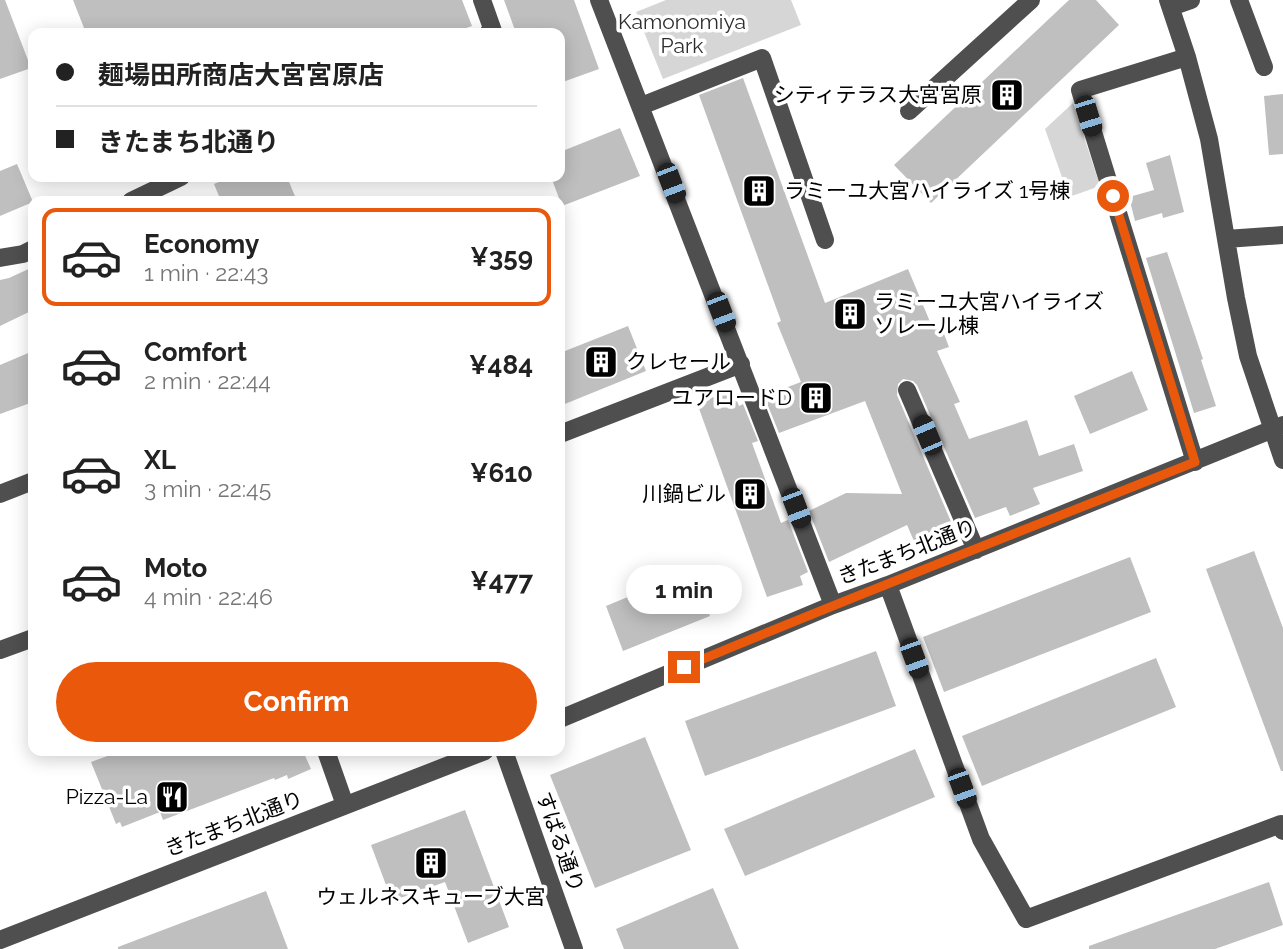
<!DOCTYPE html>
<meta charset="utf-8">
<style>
body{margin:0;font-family:Raleway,"Noto Sans JP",sans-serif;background:#f2f2f2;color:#222;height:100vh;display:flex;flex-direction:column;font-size:26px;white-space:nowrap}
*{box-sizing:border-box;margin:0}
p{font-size:23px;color:#767676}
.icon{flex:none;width:38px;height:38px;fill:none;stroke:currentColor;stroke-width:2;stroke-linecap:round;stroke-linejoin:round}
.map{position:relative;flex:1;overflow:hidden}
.drawer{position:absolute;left:28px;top:196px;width:537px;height:560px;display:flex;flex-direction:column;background:#fff;border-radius:14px;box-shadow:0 4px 18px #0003}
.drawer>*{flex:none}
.banner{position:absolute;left:28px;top:28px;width:537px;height:154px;border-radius:14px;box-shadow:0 4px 18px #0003;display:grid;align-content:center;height:154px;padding:0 28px;background:#fff}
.end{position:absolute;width:32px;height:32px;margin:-16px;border:9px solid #ea580c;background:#fff;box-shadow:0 0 0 4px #fff}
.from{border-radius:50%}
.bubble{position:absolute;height:49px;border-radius:24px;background:#fff;box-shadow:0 4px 18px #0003;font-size:23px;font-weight:700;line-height:49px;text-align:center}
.car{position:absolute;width:21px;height:42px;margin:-21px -10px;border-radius:9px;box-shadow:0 0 5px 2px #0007;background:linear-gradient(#222 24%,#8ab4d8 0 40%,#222 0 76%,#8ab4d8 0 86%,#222 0)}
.banner b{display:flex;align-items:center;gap:24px;height:66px;font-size:26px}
.banner b+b{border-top:2px solid #e0e0e0}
.banner i{width:18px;height:18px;background:#222}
ul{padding:12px 0 0;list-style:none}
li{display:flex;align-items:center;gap:21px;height:98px;margin:0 14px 10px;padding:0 14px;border:4px solid transparent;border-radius:14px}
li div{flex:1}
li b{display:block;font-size:26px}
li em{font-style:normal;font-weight:700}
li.selected{border-color:#ea580c}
li>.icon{width:63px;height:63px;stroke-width:1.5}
.cta{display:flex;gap:14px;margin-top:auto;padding:14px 28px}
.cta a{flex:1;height:80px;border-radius:42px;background:#ea580c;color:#fff;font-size:28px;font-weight:700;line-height:80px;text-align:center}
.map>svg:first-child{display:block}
</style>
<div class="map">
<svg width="1283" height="949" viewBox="0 0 1283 949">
<rect width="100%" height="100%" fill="#fff"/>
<path fill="#d6d6d6" d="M666 0H791L801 25 663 79 636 12Z
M1073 103 1100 186 1069 197 1045 129Z"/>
<path fill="#bfbfbf" d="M0 0H5L31 68 0 79Z
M73 0H462L472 26 452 33H86Z
M504 0H574L599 69 560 83V33H516Z
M1069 0H1096L1119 25 931 203 894 165Z
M743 78 825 303 908 269 933 329 941 326 949 347 937 351 960 402 954 404 969 439 1027 420 1039 456 1074 444 1083 471 1033 488 1040 504 1010 516 1006 507 975 518 917 385 913 381 903 379 898 384 897 395 952 524 914 541 907 525 829 562 809 511 846 493 902 494 865 401 779 433 764 396 801 382 777 323 781 321 699 95Z
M1283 94V154L1269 155 1264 96Z
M620 128 640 176 562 206 551 177H560V152Z
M1170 155 1184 212 1163 218 1162 213 1135 221 1129 197 1154 190 1146 163Z
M17 164 33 202 0 216V171Z
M231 177H287L297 201H221L214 184Z
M1167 252 1203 359 1201 360 1216 406 1194 413 1146 258Z
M33 267V310L0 326V280L9 278Z
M628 326 646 371 560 406V353Z
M33 351V402L0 414V365Z
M1132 371 1148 410 1090 434 1074 396Z
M733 390 739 406 743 404 758 441 752 443 781 523 788 520 808 572 800 576 803 585 767 597 697 403Z
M1254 551 1283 628V771H1281L1206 569Z
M1130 557 1151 612 944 692 923 637Z
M696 584 710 616 623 651 606 606 635 594 640 607Z
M876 651 896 706 705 776 685 721Z
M1156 658 1176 707 982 786 962 736Z
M645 737 691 850 595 888 550 775Z
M915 749 935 797 745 876 724 829Z
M121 751H303L311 769 288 779 287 775 275 780 274 778 163 820 160 812 122 827 120 822 116 824 91 762Z
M465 810 509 927 468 943 445 882 392 901 371 845Z
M1269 882 1283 925 1215 949H1089V946Z
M713 888 739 949H624L616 929Z
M266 891 288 949H118V947Z"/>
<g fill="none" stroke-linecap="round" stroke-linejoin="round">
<path stroke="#4f4f4f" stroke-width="18" d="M482 0 493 31 488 33
M599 0 833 605
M1168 0 1187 57 1209 139 1236 298 1248 356 1283 460
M1239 0 1264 67
M1171 7 1191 0
M1187 57 1080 90 1195 462
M641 106 762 58 825 240
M909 111 1031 0
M131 201 181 177
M1226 239 1283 235
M0 258 23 254 33 249
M907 390 976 550
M560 434 741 364
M0 494 33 481
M888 585 981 839 1026 919 1281 824 1283 831
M0 650 33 638
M560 719 833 605 888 585 1283 425
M326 751 345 805
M504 751 574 949
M0 940 485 751"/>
</g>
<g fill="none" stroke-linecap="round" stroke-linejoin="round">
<path stroke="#ea580c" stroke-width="9" d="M684 667C853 596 1025 530 1195 462L1113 196"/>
</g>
<defs>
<symbol id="building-square" viewBox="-11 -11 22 22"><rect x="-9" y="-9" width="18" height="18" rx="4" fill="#000" stroke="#fff"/><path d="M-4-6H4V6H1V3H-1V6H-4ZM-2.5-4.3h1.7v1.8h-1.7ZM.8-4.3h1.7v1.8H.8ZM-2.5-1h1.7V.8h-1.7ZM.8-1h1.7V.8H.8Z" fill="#fff"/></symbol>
<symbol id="restaurant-square" viewBox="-11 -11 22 22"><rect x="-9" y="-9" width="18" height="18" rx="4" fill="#000" stroke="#fff"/><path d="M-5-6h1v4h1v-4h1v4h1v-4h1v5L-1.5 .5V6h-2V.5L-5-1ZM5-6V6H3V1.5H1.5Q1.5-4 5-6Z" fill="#fff"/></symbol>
</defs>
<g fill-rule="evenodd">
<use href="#building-square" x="988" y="76" width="38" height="38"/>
<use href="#building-square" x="740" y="172" width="38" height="38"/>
<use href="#building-square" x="831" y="295" width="38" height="38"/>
<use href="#building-square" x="582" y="343" width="38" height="38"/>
<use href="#building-square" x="797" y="379" width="38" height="38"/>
<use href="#building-square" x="731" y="475" width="38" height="38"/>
<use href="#restaurant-square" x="153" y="778" width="38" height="38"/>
<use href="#building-square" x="412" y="844" width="38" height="38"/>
</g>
<g text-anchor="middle" stroke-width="7" stroke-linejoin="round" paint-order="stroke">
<g font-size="21" fill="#2d2d2d" stroke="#fff">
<text x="682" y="29">Kamonomiya<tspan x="682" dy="24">Park</tspan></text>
</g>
<g font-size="21" fill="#000" stroke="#fff" text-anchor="end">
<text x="982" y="102">シティテラス大宮宮原</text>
<text x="784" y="198" text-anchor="start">ラミーユ大宮ハイライズ 1号棟</text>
<text x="874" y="309" text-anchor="start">ラミーユ大宮ハイライズ<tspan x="874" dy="24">ソレール棟</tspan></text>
<text x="626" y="369" text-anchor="start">クレセール</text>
<text x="792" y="405">ユアロードD</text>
<text x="726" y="501">川鍋ビル</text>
<text x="148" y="804">Pizza-La</text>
<text x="431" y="904" text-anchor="middle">ウェルネスキューブ大宮</text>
</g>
<g font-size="21" fill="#000" stroke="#fff">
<text transform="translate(907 552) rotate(-21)" y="7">きたまち北通り</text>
<text transform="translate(234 824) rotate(-21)" y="7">きたまち北通り</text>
<text transform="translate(560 842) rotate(71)" y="7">すばる通り</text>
</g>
</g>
</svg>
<i class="end from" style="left:1113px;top:196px"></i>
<i class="end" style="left:684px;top:667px"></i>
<div class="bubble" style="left:626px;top:565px;width:116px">1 min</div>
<i class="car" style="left:1088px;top:116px;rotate:163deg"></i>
<i class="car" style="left:671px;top:183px;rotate:159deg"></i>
<i class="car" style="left:721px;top:312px;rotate:159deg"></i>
<i class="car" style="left:927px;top:435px;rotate:337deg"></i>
<i class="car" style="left:796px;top:508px;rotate:159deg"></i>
<i class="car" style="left:914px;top:658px;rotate:160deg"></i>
<i class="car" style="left:962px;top:788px;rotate:160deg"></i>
<div class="banner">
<b><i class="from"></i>麺場田所商店大宮宮原店</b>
<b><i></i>きたまち北通り</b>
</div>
<section class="drawer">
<ul>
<li class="selected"><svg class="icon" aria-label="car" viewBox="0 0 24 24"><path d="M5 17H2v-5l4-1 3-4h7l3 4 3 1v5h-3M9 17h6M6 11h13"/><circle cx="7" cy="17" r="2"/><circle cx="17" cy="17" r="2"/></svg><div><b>Economy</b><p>1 min · 22:43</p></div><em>¥359</em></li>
<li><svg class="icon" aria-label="car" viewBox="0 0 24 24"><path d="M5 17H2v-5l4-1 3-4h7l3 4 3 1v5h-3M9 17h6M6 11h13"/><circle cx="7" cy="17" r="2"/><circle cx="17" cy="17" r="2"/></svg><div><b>Comfort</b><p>2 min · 22:44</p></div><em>¥484</em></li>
<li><svg class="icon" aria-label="car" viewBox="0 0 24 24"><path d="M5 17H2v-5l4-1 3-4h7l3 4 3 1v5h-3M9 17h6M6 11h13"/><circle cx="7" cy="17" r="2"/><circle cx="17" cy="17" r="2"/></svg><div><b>XL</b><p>3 min · 22:45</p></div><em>¥610</em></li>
<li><svg class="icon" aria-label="car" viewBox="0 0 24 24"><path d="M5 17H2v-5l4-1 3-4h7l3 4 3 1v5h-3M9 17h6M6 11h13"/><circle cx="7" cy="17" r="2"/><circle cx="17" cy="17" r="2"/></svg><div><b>Moto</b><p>4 min · 22:46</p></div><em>¥477</em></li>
</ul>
<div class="cta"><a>Confirm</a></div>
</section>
</div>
